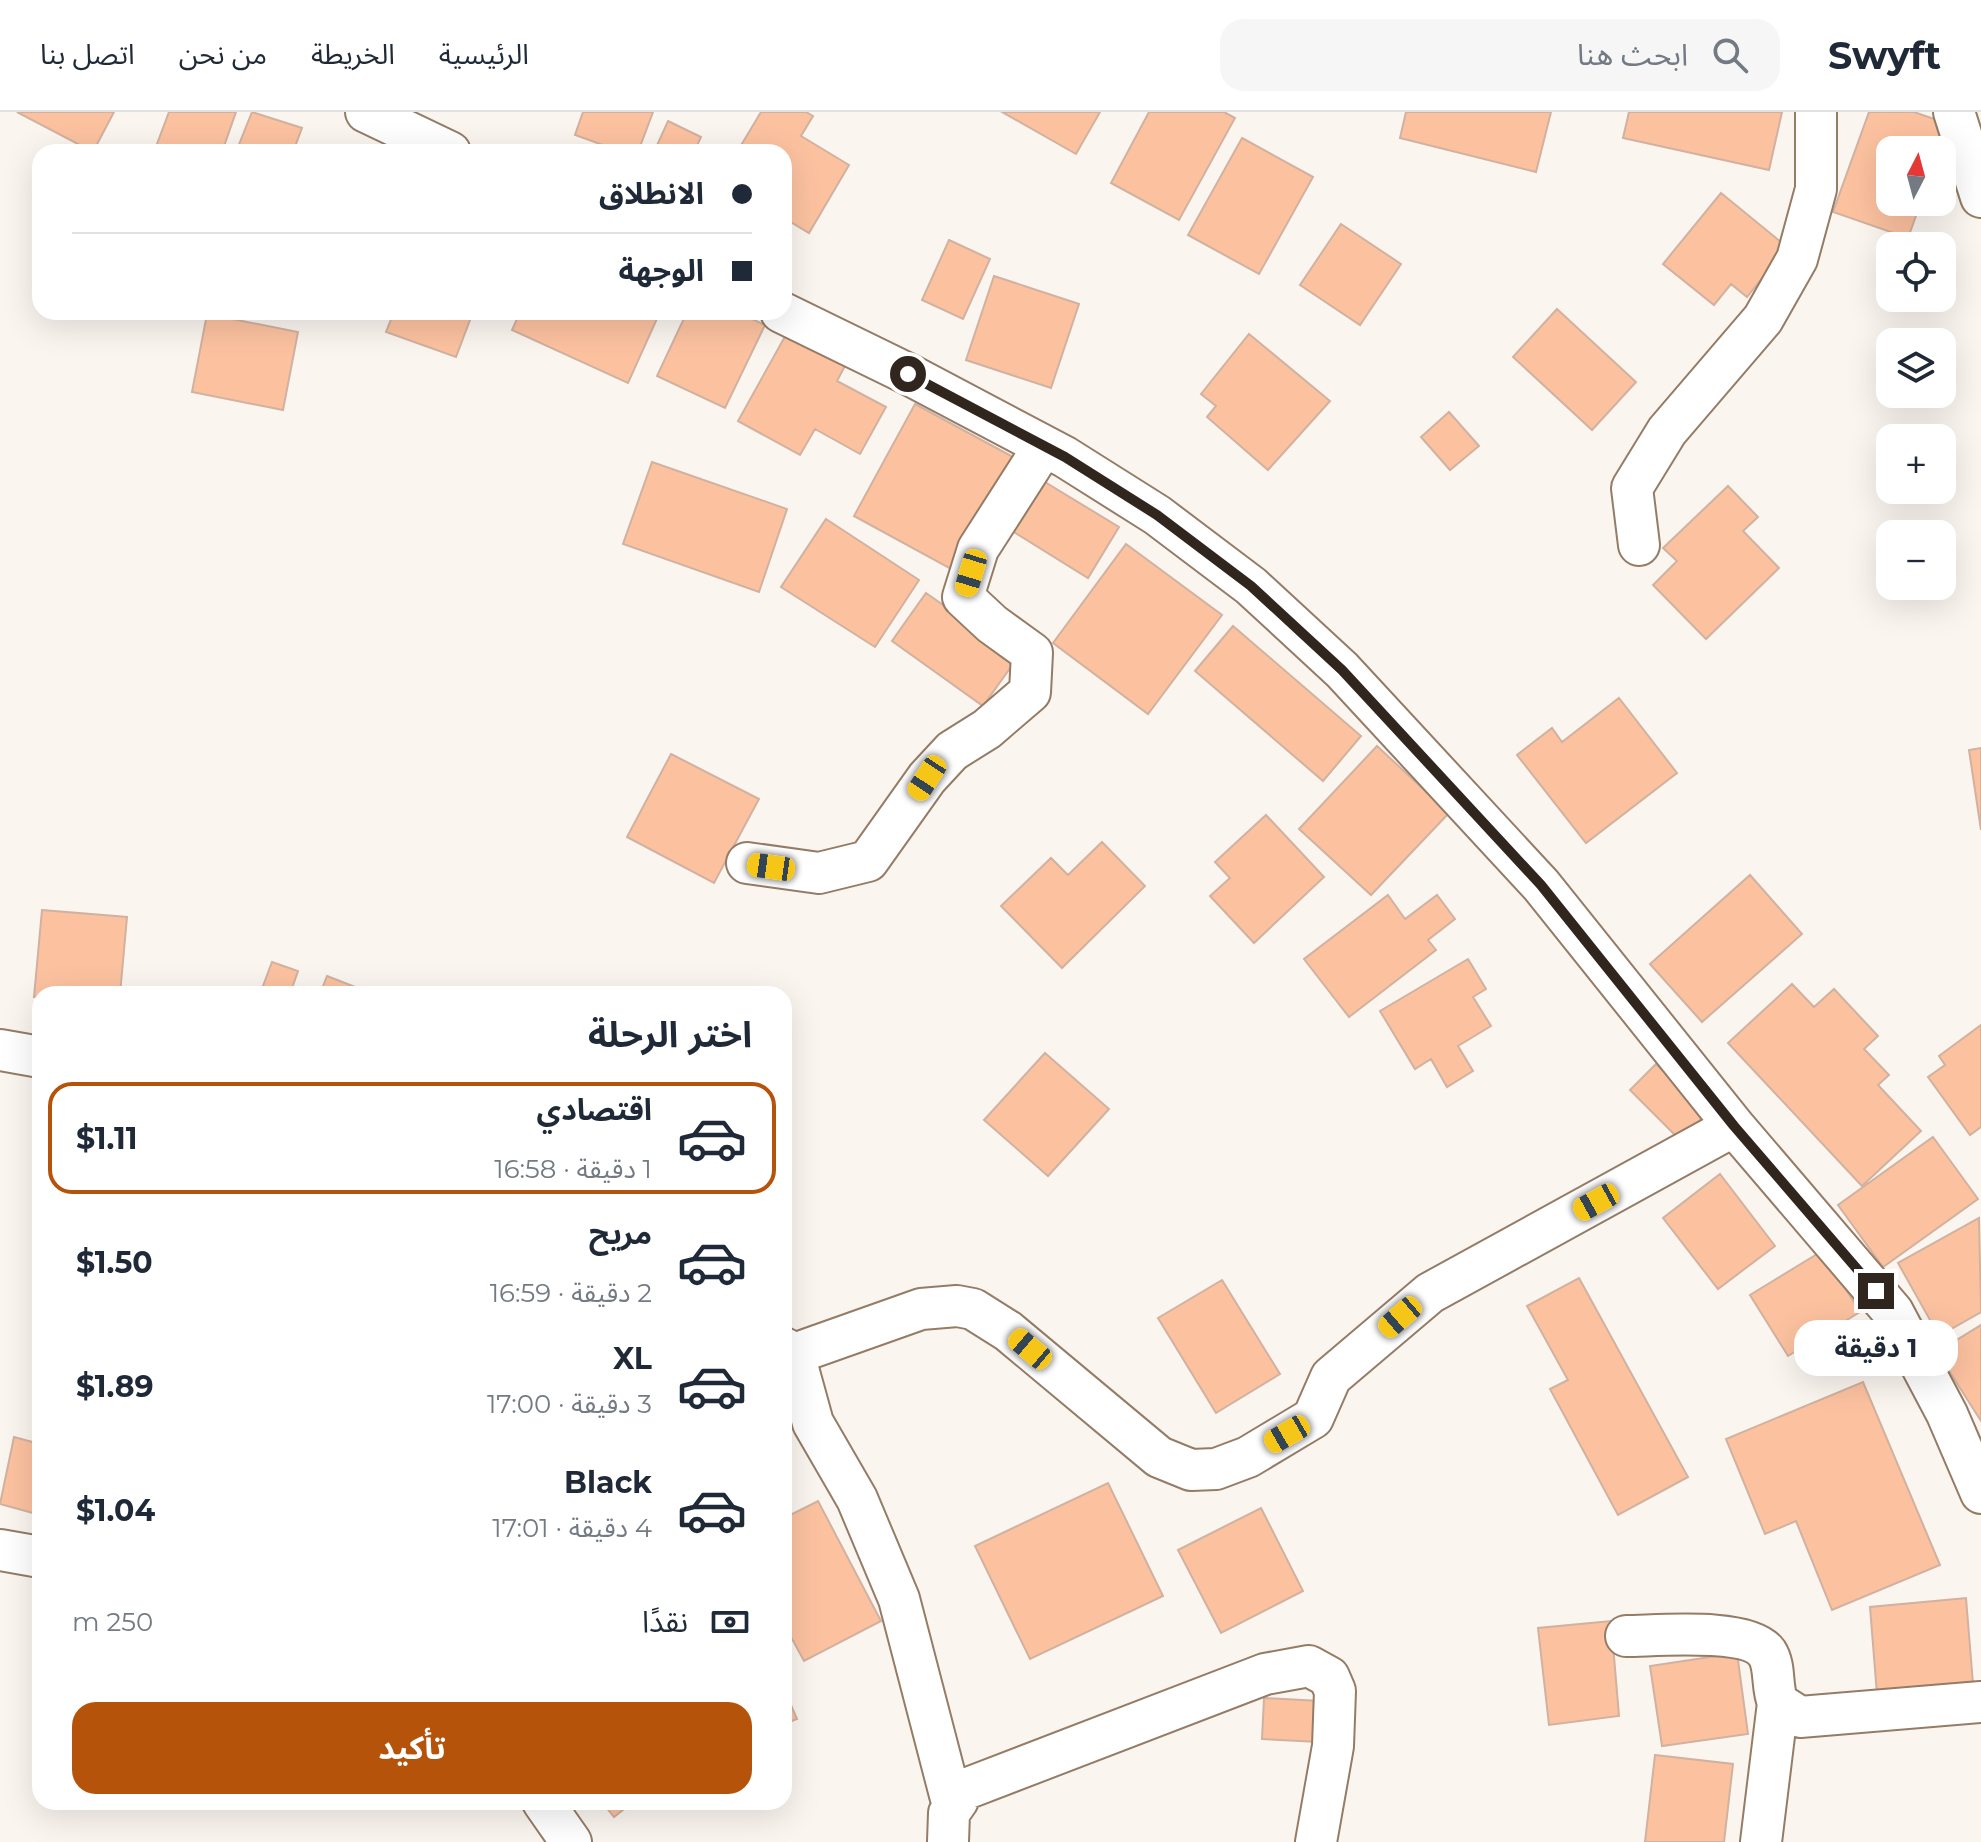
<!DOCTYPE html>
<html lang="ar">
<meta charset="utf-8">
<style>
body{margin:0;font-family:Montserrat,"Noto Sans Arabic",sans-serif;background:#f6f6f7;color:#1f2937;direction:rtl;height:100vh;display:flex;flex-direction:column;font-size:30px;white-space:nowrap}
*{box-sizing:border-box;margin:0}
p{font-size:26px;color:#747a83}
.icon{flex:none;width:44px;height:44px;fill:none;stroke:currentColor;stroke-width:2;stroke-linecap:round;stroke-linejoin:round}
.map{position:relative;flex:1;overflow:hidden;direction:ltr}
.panel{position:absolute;left:32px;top:874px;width:760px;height:824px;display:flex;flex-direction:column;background:#fff;border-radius:24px;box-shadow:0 8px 32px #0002;direction:rtl}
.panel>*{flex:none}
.top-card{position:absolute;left:32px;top:32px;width:760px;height:176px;border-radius:24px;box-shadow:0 8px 32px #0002;direction:rtl;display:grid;align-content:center;height:176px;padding:0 40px;background:#fff}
.needle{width:52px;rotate:6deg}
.buttons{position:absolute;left:1876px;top:24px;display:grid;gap:16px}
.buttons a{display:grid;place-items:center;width:80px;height:80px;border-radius:16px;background:#fff;box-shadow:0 8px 32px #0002;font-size:40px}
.end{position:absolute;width:36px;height:36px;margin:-18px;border:10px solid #30261d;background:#fff;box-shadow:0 0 0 4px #fff}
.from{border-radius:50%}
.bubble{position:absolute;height:56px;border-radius:24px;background:#fff;box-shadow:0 8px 32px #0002;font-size:26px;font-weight:700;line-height:56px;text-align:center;direction:rtl}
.car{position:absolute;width:24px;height:48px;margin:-24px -12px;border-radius:10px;box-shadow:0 0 6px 2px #0007;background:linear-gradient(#f5c518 24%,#345 0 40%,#f5c518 0 76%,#345 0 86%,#f5c518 0)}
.top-card b{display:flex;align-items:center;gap:28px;height:76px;font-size:30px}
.top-card b+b{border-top:2px solid #e0e1e3}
.top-card i{width:20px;height:20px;background:#1f2937}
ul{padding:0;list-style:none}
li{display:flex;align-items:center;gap:24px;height:112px;margin:0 16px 12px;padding:0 24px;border:4px solid transparent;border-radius:24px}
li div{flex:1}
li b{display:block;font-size:30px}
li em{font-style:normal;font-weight:700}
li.active{border-color:#b45309}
li>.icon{width:72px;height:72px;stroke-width:1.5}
h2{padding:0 40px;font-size:36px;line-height:96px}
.pay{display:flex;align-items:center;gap:20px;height:88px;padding:0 40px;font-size:30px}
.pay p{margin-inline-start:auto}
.cta{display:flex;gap:16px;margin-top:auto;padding:16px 40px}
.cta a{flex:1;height:92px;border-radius:24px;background:#b45309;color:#fff;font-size:32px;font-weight:700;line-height:92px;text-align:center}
header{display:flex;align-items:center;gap:48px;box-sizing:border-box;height:112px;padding:0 40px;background:#fff;border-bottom:2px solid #e0e1e3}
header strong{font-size:38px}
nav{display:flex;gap:44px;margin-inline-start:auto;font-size:28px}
.search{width:560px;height:72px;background:#f6f6f7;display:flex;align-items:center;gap:20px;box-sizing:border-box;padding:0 28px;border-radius:24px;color:#747a83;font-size:30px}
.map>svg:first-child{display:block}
</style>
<header>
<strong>Swyft</strong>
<div class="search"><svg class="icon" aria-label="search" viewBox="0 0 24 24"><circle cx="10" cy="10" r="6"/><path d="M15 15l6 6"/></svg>ابحث هنا</div>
<nav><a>الرئيسية</a><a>الخريطة</a><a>من نحن</a><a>اتصل بنا</a></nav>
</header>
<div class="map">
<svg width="1981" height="1730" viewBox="0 0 1981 1730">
<rect width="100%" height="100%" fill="#fbf5f0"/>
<path fill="#fcc2a0" stroke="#d1b19f" stroke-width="2" d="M17 0H114L93 40Z
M169 0H236L222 40H154Z
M252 0 302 16 293 40H236Z
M583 0H653L638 40H622L575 23Z
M761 0H806L813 4 801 24 849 53 809 121 784 106V40H737Z
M1002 0H1100L1076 42Z
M1149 0H1224L1235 6 1179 108 1111 71Z
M1406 0H1551L1536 60 1400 26Z
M1629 0H1782L1769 58 1623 26Z
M1869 0H1914L1949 12 1939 38H1890V90H1921L1908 126 1833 100Z
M668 9 701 25 694 40H654Z
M1242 26 1313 65 1259 162 1188 123Z
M1721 81 1787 135 1747 185 1731 172 1714 193 1663 152Z
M1341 112 1401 152 1360 213 1300 173Z
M949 128 990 147 963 207 922 188Z
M994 164 1079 192 1051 276 966 248Z
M1557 197 1636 270 1592 318 1513 245Z
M394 200H473L456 245 386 220Z
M520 200H660L628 271 512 218Z
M687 200H737L765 213 725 296 657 264Z
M207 202 298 220 283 298 192 280Z
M788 219 846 252 837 269 886 295 860 342 815 317 800 343 738 309Z
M1249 222 1330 289 1268 358 1207 305 1216 294 1201 282Z
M915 292 1013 345 951 457 854 404Z
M1449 300 1479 334 1450 358 1421 325Z
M652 350 787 397 759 480 623 432Z
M1040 367 1119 415 1088 466 1009 417Z
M1728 374 1758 405 1743 419 1779 456 1706 527 1653 473 1677 449 1663 436Z
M826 407 919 468 875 535 781 475Z
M1126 432 1222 503 1148 602 1053 531Z
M926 481 1018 545 983 594 892 529Z
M1233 514 1361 624 1323 669 1195 559Z
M1619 586 1677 661 1586 731 1517 643 1552 616 1562 630Z
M1377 634 1449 701 1371 783 1299 717Z
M1981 636V718L1969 638Z
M671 642 759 687 714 771 627 725Z
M1266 703 1324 765 1254 831 1210 784 1230 766 1215 750Z
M1102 730 1145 774 1062 856 1001 794 1051 746 1068 763Z
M1750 763 1802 822 1702 910 1650 852Z
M1388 783 1405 807 1437 783 1455 807 1428 828 1436 838 1349 905 1304 847Z
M42 798 127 805 120 882 34 885Z
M1468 847 1486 877 1473 885 1491 914 1458 934 1473 959 1447 975 1431 947 1415 957 1380 899Z
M272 850 298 859 290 882H260Z
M327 864 373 882H320Z
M1792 872 1814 895 1834 877 1878 924 1864 937 1889 963 1878 973 1921 1019 1862 1074 1728 931Z
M1981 913V1015L1970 1023 1928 965 1945 953 1939 944Z
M1045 941 1109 997 1048 1064 984 1008Z
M1656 952 1706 1002 1680 1028 1630 978Z
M1933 1025 1978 1087 1883 1155 1838 1093Z
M1720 1062 1775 1134 1718 1177 1663 1106Z
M1979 1106 1981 1200 1939 1224 1898 1151Z
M1822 1139 1860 1200 1788 1244 1750 1183Z
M1579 1166 1688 1365 1618 1403 1550 1277 1568 1268 1527 1194Z
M1222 1168 1280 1262 1216 1301 1158 1206Z
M1981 1213V1309L1937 1240Z
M1863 1270 1940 1453 1832 1498 1796 1409 1765 1422 1726 1327Z
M14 1325 40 1332V1403L0 1392Z
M1108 1371 1163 1484 1030 1547 975 1434Z
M818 1389 881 1509 804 1549 784 1512V1406Z
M1261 1396 1303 1479 1221 1521 1178 1438Z
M1966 1486 1974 1584 1878 1595 1870 1495Z
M1611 1509 1619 1604 1549 1613 1538 1516Z
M1737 1541 1748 1622 1662 1634 1650 1554Z
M784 1577 797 1607 784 1612Z
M1264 1586 1320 1589 1318 1630 1262 1627Z
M1655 1643 1733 1652 1724 1730H1645Z
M602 1690H633L614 1705Z"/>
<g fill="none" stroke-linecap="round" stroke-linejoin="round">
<defs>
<path id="minor" d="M366 0 450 40
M1954 0 1981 85
M781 200 908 262 1065 345 1157 403 1251 474 1342 558 1541 773 1734 1014 1893 1200 1947 1302 1981 1381
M1639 433 1632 376 1667 319 1763 207 1797 147 1816 77V0
M747 751 819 761 868 749 927 666 952 639 987 617 1030 580 1032 541 992 512 963 485 978 437 1044 334
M0 938 40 945
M784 1236 794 1242 813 1311 857 1387 899 1487 950 1683 958 1688 949 1701 948 1730
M794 1242 921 1197 957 1194 973 1197 1008 1219 1159 1345 1191 1358 1216 1357 1248 1345 1313 1306 1331 1265 1430 1181 1734 1014
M0 1438 40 1445
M1626 1524C1656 1524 1749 1515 1767 1541 1776 1555 1771 1575 1778 1591L1800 1605 1981 1590
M950 1683 1265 1562 1309 1554 1329 1565 1335 1579 1333 1634 1316 1730
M543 1690 571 1730
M1761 1730 1778 1591"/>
</defs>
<use href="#minor" stroke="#947c66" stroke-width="44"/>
<use href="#minor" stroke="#fff" stroke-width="40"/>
</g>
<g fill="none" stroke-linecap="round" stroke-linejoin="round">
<path stroke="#30261d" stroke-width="10" d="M908 262 1065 345 1157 403 1251 474 1342 558 1541 773 1734 1014 1876 1179"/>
</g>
</svg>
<div class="buttons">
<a><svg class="needle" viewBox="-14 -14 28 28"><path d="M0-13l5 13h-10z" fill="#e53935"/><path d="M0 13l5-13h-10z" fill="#747a83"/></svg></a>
<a><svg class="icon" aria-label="locate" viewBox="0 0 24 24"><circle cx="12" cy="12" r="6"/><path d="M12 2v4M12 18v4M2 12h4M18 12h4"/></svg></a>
<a><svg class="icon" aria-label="layers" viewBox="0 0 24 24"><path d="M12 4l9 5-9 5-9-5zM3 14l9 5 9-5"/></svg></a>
<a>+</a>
<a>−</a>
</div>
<i class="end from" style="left:908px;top:262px"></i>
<i class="end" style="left:1876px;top:1179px"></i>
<div class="bubble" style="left:1794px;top:1208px;width:164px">1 دقيقة</div>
<i class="car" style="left:971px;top:461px;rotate:197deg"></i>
<i class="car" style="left:927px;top:666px;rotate:213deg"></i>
<i class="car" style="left:771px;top:755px;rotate:278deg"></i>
<i class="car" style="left:1596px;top:1090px;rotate:241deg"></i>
<i class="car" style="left:1400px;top:1205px;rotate:229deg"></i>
<i class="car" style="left:1030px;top:1237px;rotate:310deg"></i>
<i class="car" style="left:1287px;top:1322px;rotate:240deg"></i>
<div class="top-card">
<b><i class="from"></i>الانطلاق</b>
<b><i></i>الوجهة</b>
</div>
<section class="panel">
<h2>اختر الرحلة</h2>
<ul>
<li class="active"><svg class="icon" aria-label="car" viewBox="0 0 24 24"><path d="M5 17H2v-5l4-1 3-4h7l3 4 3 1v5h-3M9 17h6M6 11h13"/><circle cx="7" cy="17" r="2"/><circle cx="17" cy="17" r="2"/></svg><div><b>اقتصادي</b><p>1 دقيقة · 16:58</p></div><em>$1.11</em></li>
<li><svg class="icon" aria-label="car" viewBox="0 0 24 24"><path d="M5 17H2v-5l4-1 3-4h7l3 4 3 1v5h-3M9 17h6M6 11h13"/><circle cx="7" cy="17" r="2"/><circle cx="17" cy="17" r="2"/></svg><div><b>مريح</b><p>2 دقيقة · 16:59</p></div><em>$1.50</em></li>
<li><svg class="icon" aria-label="car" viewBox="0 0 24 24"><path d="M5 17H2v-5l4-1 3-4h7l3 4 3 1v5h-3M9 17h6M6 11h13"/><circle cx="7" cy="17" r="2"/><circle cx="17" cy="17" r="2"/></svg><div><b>XL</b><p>3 دقيقة · 17:00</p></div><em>$1.89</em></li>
<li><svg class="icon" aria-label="car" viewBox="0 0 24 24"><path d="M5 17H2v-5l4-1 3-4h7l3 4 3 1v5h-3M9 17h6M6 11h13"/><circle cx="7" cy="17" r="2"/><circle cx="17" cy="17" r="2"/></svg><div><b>Black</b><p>4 دقيقة · 17:01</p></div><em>$1.04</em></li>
</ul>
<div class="pay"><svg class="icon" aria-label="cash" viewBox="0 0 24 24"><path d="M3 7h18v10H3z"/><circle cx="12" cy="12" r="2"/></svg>نقدًا<p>250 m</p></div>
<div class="cta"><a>تأكيد</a></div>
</section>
</div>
